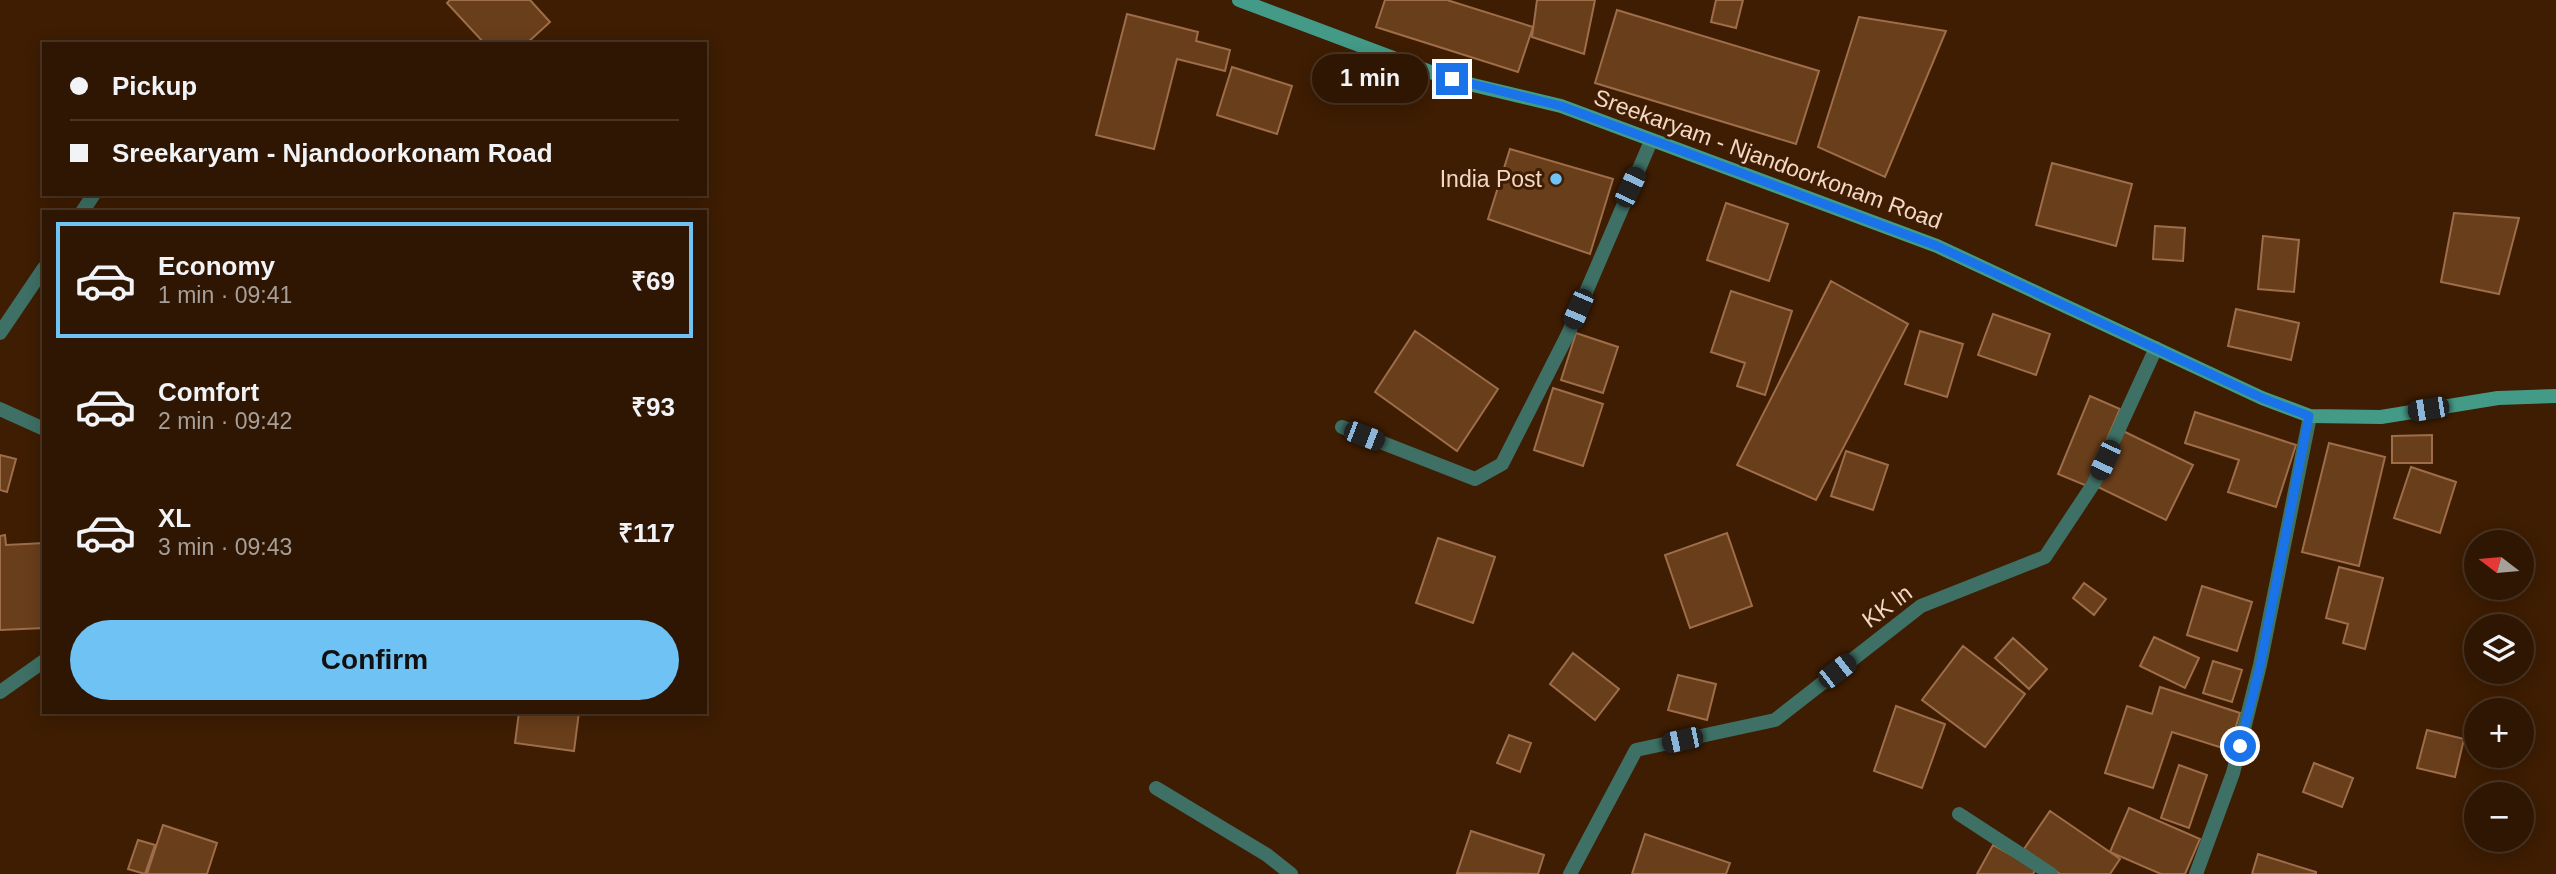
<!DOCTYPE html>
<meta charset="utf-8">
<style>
body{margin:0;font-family:Helvetica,sans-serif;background:#3a2311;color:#f1f3f6;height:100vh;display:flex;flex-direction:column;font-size:26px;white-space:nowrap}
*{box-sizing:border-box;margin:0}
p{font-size:23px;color:#a79f99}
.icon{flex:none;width:38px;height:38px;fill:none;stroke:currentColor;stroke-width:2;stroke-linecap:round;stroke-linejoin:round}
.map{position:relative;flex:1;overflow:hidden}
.side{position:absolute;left:42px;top:210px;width:665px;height:504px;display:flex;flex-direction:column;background:#2e1602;border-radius:0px;box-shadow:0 4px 18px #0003,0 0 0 2px #493524}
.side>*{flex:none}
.hud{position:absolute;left:42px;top:42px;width:665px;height:154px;border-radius:0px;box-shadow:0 4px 18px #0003,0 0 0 2px #493524;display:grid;align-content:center;height:154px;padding:0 28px;background:#2e1602}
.needle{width:46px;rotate:286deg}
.tools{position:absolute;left:2464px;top:530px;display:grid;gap:14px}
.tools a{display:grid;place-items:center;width:70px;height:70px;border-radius:50%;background:#2e1602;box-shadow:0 4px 18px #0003,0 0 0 2px #493524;font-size:35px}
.end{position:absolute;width:32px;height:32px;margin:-16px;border:9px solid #1a73e8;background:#fff;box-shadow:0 0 0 4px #fff}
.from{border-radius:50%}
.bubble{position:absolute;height:49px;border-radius:24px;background:#2e1602;box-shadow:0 4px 18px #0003,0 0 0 2px #493524;font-size:23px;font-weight:800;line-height:49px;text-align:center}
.car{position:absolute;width:21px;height:42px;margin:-21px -10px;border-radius:9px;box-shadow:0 0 5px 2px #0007;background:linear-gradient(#222 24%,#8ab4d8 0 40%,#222 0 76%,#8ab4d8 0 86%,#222 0)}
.hud b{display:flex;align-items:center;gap:24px;height:66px;font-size:26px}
.hud b+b{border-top:2px solid #493524}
.hud i{width:18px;height:18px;background:#f1f3f6}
ul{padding:12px 0 0;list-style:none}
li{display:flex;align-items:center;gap:21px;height:116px;margin:0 14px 10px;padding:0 14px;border:4px solid transparent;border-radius:0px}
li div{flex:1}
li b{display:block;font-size:26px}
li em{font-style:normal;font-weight:800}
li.current{border-color:#6fc2f4}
li>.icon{width:63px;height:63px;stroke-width:1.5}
.primary-button{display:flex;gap:14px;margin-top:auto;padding:14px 28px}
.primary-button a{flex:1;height:80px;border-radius:42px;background:#6fc2f4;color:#111;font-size:28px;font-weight:800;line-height:80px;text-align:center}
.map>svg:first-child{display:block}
</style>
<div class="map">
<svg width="2556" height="874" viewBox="0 0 2556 874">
<rect width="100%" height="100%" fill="#3e1d02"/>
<path fill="#693e1b" stroke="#9e6d49" stroke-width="2" d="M450 0H530L550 22 526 44H485L447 3Z
M1385 0H1447L1533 27 1518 72 1376 27Z
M1537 0H1595L1584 54 1532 37Z
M1716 0H1743L1736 28 1711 22Z
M1617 10 1819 71 1796 144 1595 83Z
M1127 14 1198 32 1196 41 1230 50 1225 71 1177 59 1154 149 1096 135Z
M1859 17 1946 31 1885 177 1818 147Z
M1232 67 1292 86 1277 134 1217 115Z
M1510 149 1613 179 1590 254 1488 219Z
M2052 163 2132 184 2116 246 2036 225Z
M1726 203 1788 224 1769 281 1707 260Z
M2454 213 2519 218 2499 294 2441 282Z
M2155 226 2185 228 2183 261 2153 259Z
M2263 236 2299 240 2294 292 2258 289Z
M1831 281 1908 324 1816 500 1737 465Z
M1731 291 1792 311 1765 395 1737 386 1745 363 1711 352Z
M2236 309 2299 323 2291 360 2228 346Z
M1993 314 2050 334 2036 375 1978 355Z
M1415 331 1498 389 1457 451 1375 392Z
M1920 331 1963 344 1947 397 1905 384Z
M1576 333 1618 347 1603 393 1561 380Z
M1553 388 1603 404 1583 466 1534 450Z
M2090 396 2120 409 2087 486 2058 474Z
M2195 412 2296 445 2276 507 2228 492 2239 460 2185 443Z
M2123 431 2193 465 2166 520 2096 486Z
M2432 435V463H2392V436Z
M2329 443 2385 457 2359 566 2302 552Z
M1846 451 1888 465 1873 510 1831 496Z
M0 455 16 459 7 492 0 490Z
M2411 467 2456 482 2440 533 2394 518Z
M1727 533 1752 606 1690 628 1665 555Z
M5 535 6 545 44 543V628L0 630V536Z
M1438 538 1495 557 1473 623 1416 603Z
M2339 567 2383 578 2365 649 2343 643 2348 624 2326 618Z
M2084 583 2106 599 2094 615 2073 598Z
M2202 586 2252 602 2237 651 2187 635Z
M2154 637 2199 658 2185 688 2140 666Z
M2013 638 2047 669 2029 689 1995 658Z
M1963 646 2025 694 1985 747 1922 700Z
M1573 653 1619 689 1595 720 1550 684Z
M2213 661 2242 670 2232 702 2203 693Z
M1678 675 1716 684 1707 720 1668 710Z
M2160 687 2240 713 2229 750 2172 732 2153 788 2105 773 2127 706 2152 714Z
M1896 706 1945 724 1922 788 1874 771Z
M519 712H579L574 751 515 743Z
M2427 730 2464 739 2455 777 2417 768Z
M1509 735 1531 743 1520 772 1497 763Z
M2314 763 2353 778 2342 807 2303 792Z
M2179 765 2207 775 2189 828 2161 818Z
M2129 808 2200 839 2185 874H2161L2110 852Z
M2050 811 2120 859 2110 874H2060L2024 849Z
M163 825 217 843 207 874H147Z
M1471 831 1544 855 1538 874 1457 873Z
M1645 834 1730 863 1726 874H1632Z
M138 840 155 845 145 874 128 869Z
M1993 845 2036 869 2033 874H1977Z
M2258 854 2316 872V874H2252Z"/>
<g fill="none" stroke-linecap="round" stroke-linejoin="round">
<path stroke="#3e7065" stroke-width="14" d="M1342 427 1475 479 1502 464 1568 334 1651 141
M1156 788 1267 855 1291 874"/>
<path stroke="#3e7065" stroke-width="14" d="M82 212 94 194
M0 333 44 268
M0 409 44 429
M0 692 44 661
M1959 814 2051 874
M1570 874 1636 750 1775 720 1921 606 2045 557 2094 483 2156 348
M2196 874 2233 773 2260 665 2310 416"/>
<path stroke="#439a87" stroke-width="14" d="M1239 0 1452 80 1561 106 1937 246 2262 398 2310 416 2381 417 2498 398 2556 396"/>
</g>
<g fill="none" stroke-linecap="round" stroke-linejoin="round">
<path stroke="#1a73e8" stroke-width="9" d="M1452 79 1561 106 1937 246 2262 398 2309 416 2260 666 2240 746"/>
</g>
<circle fill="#6fc2f4" stroke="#3e1d02" stroke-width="2.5" cx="1556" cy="179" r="7"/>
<g text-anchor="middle" stroke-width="6" stroke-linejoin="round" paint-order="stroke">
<g font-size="23" fill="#f3d8c5" stroke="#3e1d02">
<text transform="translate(1768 159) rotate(20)" y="8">Sreekaryam - Njandoorkonam Road</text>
<text transform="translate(1887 606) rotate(-36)" y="8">KK ln</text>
</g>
<g font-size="23" fill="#f3d8c5" stroke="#3e1d02" text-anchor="end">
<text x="1542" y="187">India Post</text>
</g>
</g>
</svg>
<div class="tools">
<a><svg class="needle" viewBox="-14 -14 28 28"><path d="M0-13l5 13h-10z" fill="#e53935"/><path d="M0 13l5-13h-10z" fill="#a79f99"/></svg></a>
<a><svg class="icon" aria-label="layers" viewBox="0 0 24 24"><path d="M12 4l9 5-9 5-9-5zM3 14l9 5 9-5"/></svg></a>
<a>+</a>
<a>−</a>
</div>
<i class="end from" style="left:2240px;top:746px"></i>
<i class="end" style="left:1452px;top:79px"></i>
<div class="bubble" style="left:1312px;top:54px;width:116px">1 min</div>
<i class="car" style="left:1630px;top:187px;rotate:25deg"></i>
<i class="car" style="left:1578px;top:309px;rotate:203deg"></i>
<i class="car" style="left:2428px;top:409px;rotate:261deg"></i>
<i class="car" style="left:1364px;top:436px;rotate:111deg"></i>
<i class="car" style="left:2105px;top:460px;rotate:205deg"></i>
<i class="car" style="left:1837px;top:671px;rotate:52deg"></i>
<i class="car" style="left:1682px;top:740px;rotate:258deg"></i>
<div class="hud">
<b><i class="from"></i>Pickup</b>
<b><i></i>Sreekaryam - Njandoorkonam Road</b>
</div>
<section class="side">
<ul>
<li class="current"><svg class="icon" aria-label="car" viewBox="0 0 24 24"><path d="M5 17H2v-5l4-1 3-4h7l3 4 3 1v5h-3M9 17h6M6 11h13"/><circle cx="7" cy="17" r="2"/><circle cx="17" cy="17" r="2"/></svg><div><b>Economy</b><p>1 min · 09:41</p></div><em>₹69</em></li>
<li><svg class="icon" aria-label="car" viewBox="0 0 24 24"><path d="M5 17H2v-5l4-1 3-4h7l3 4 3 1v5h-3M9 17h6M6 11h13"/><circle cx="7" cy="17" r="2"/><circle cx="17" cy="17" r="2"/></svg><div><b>Comfort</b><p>2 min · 09:42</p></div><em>₹93</em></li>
<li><svg class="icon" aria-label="car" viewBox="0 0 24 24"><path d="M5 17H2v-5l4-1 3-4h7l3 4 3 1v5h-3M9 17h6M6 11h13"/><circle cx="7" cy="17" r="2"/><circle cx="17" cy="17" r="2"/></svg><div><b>XL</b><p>3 min · 09:43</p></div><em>₹117</em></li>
</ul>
<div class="primary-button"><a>Confirm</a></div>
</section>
</div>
